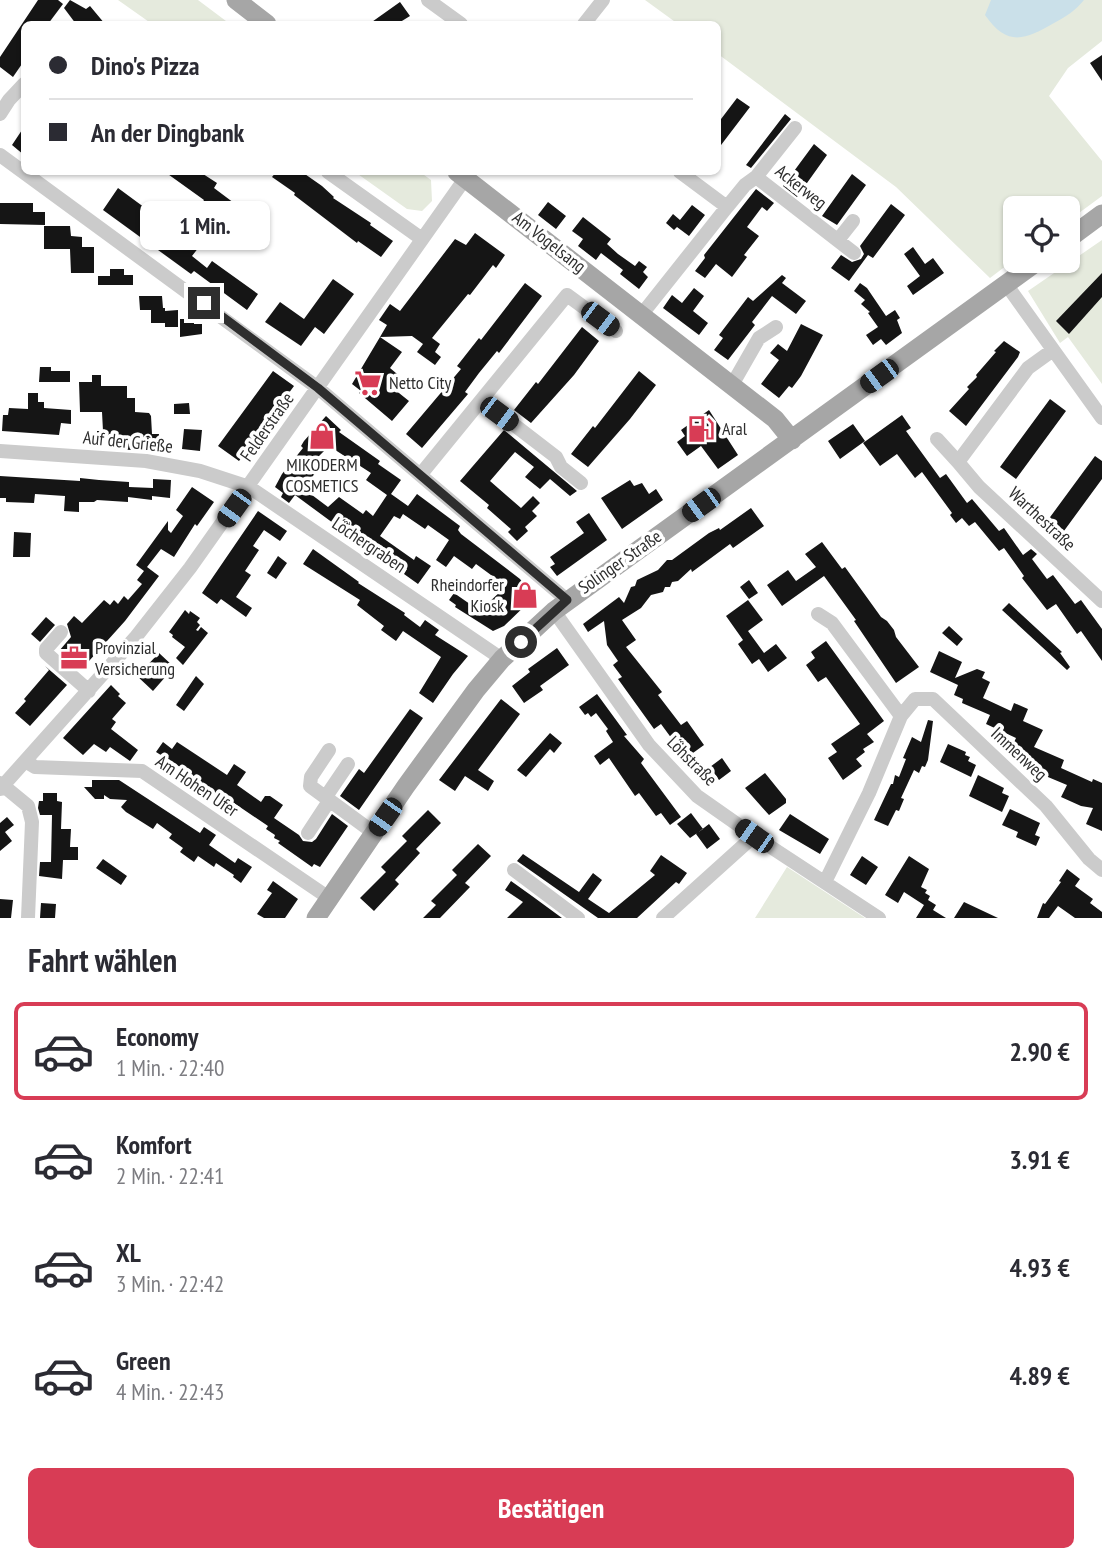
<!DOCTYPE html>
<html lang="de">
<meta charset="utf-8">
<style>
body{margin:0;font-family:"PT Sans Narrow",sans-serif;background:#f7f7f7;color:#2b2b33;height:100vh;display:flex;flex-direction:column;font-size:26px;white-space:nowrap}
*{box-sizing:border-box;margin:0}
p{font-size:23px;color:#7c7c81}
.icon{flex:none;width:38px;height:38px;fill:none;stroke:currentColor;stroke-width:2;stroke-linecap:round;stroke-linejoin:round}
.map{position:relative;height:918px;overflow:hidden}
.drawer{display:flex;flex-direction:column;background:#fff;flex:1}
.drawer>*{flex:none}
.top-card{position:absolute;left:21px;top:21px;width:700px;height:154px;border-radius:10px;box-shadow:0 2px 5px #0004;display:grid;align-content:center;height:154px;padding:0 28px;background:#fff}
.tools{position:absolute;left:1003px;top:196px;display:grid;gap:14px}
.tools a{display:grid;place-items:center;width:77px;height:77px;border-radius:10px;background:#fff;box-shadow:0 2px 5px #0004;font-size:35px}
.end{position:absolute;width:32px;height:32px;margin:-16px;border:9px solid #2e2e2e;background:#fff;box-shadow:0 0 0 4px #fff}
.from{border-radius:50%}
.bubble{position:absolute;height:49px;border-radius:10px;background:#fff;box-shadow:0 2px 5px #0004;font-size:23px;font-weight:600;line-height:49px;text-align:center}
.car{position:absolute;width:21px;height:42px;margin:-21px -10px;border-radius:9px;box-shadow:0 0 5px 2px #0007;background:linear-gradient(#222 24%,#8ab4d8 0 40%,#222 0 76%,#8ab4d8 0 86%,#222 0)}
.top-card b{display:flex;align-items:center;gap:24px;height:66px;font-size:26px}
.top-card b+b{border-top:2px solid #e1e1e2}
.top-card i{width:18px;height:18px;background:#2b2b33}
ul{padding:0;list-style:none}
li{display:flex;align-items:center;gap:21px;height:98px;margin:0 14px 10px;padding:0 14px;border:4px solid transparent;border-radius:10px}
li div{flex:1}
li b{display:block;font-size:26px}
li em{font-style:normal;font-weight:600}
li.current{border-color:#d83c55}
li>.icon{width:63px;height:63px;stroke-width:1.5}
h2{padding:0 28px;font-size:32px;line-height:84px}
.cta{display:flex;gap:14px;margin-top:auto;padding:14px 28px}
.cta a{flex:1;height:80px;border-radius:10px;background:#d83c55;color:#fff;font-size:28px;font-weight:600;line-height:80px;text-align:center}
.map>svg:first-child{display:block}
</style>
<div class="map">
<svg width="1102" height="918" viewBox="0 0 1102 918">
<rect width="100%" height="100%" fill="#fff"/>
<path fill="#e5eadd" d="M118 0H198L230 24H152Z
M645 0H1102V41L1068 68 1049 96 1102 161V196L1068 221V208H1015V259L990 278 896 187 718 54V24H678Z
M355 172H420L431 180 432 201 422 211 407 209Z
M1102 240V384L1068 337 1060 343 1028 291Z
M787 867 865 918H755Z"/>
<path fill="#cae0e9" d="M991 0H1084C1075 11 1067 16 1054 23 1025 40 1007 47 985 15Z"/>
<path fill="#151515" fill-rule="evenodd" d="M38 0H58L63 4 48 24H24V61L13 77 0 67V57Z
M70 0 86 9 90 6 105 24H76L64 8Z
M400 2 410 16 397 24H369Z
M1102 55V81L1090 63Z
M737 98 750 107 718 149V123Z
M785 114 791 119 751 168 746 165Z
M24 127V155L12 145Z
M814 144 827 155 797 197 783 186Z
M165 172H200L217 183 214 188 234 203 221 219 201 205 204 200Z
M276 172H302L322 186 334 197 333 198 371 223 370 225 393 241 381 257 358 241 357 243 294 195 295 193 272 177Z
M852 174 866 185 837 225 822 216Z
M118 188 175 230 194 241 192 243 199 247 192 256 207 268 212 261 258 294 247 310 194 271 191 274 103 210Z
M756 189 774 203 767 211 762 207 747 227 759 236 744 255 747 257 732 277 716 264 705 278 695 271 705 258 704 255Z
M548 202 566 216 556 229 538 215Z
M0 203H33V212H45V225L0 224Z
M891 204 905 215 873 258 868 255 849 281 831 268 841 255 852 262 861 259 864 254 860 246Z
M692 205 705 215 689 236 677 227 674 230 666 223 673 214 680 220Z
M583 217 611 239 607 244 618 254 635 266 639 261 647 267 643 272 648 277 639 289 620 274 623 270 601 253 596 260 578 246 583 239 572 231Z
M44 226H70L71 236 82 237V247H94V273H71L70 249H44Z
M475 233 505 255 496 268 493 265 470 295 468 294 432 338 440 344 435 352 441 357 435 365 417 352 423 344 412 336 380 337 387 325 379 320 390 304 400 311 455 239 466 245Z
M913 247 925 264 933 258 944 273 913 295 907 286 920 276 904 254Z
M110 269H124V275H133V285H98V276H110Z
M1102 273V297L1069 334 1056 321Z
M782 275 786 278 782 283 806 301 796 314 772 296 752 322 755 325 728 360 714 350 723 338 719 335 748 297 753 301Z
M333 279 354 294 324 334 315 327 301 346 265 322 280 302 304 319Z
M525 283 542 296 499 353 497 351 479 373 465 392 468 394 422 448 406 434 461 369 457 366 479 338 481 340Z
M860 283 867 288 886 316 895 310 900 318 897 320 902 333 886 345 881 339 873 345 866 335 878 327 868 313 870 312 861 304 865 300 854 291Z
M694 288 704 296 693 311 708 323 699 335 663 308 672 295 682 303Z
M139 296H162L163 308H165V311L178 310V327H165V323H151V310H140Z
M180 319H194V324H202V334L180 337Z
M801 324 823 335 801 376 792 388 789 386 779 398 761 384 779 360 770 353 778 344 787 351Z
M582 327 599 341 574 375 531 423 514 410 536 382 538 384Z
M380 337 402 352 390 368 403 379 394 389 409 401 392 421 359 393 361 391 352 384Z
M1004 341 1020 352 1018 357 966 426 949 411 969 389 967 387 977 377 976 375 996 352 994 351Z
M40 367H51V371H70V382H39Z
M273 371 294 386 239 461 218 446Z
M639 371 656 385 630 419 588 467 571 454 593 426 595 428Z
M92 375H101V386H127V398H135V412L149 413 151 416 152 434H159L158 447 131 445 132 450 112 449V441H97V431H103L102 412H80L79 382H92Z
M28 393H38V402H44V408L71 410V424L61 423 59 435 2 431 3 415H8L9 408 28 409Z
M1050 399 1066 411 1016 479 1000 467Z
M189 403 190 414H174V404Z
M709 410 738 455 718 469 701 446 687 456 677 442 685 436 681 430Z
M902 415 911 428 906 431 940 478 946 474 967 503 972 499 999 531 1004 528 1023 555 1031 549 1037 554 1032 559 1047 579 1053 575 1075 604 1081 600 1102 629V661L1081 631 1077 634 1056 604 1047 610 1022 578 1024 576 1004 548 999 551 975 522 969 526 962 518 956 523 950 515 952 513 922 472 915 478 897 454 880 466 863 443Z
M326 416 341 430 339 432 380 461 378 464 401 480 391 494 408 506 417 494 460 526 458 530 461 534 520 579 532 596 531 600 504 626 493 631 455 607 456 605 449 600 454 593 480 611 506 586 476 564 472 569 454 556 446 567 436 560 449 540 428 525 425 529 403 514 400 519 394 516 380 536 414 560 416 556 431 566 418 584 404 574 407 569 390 557 386 562 295 495 289 503 281 497 283 493 275 487 282 474 303 448 301 446 304 441ZM329 446 371 473 366 480 387 495 373 516 366 510 363 514 339 497 328 507 304 489 315 473 312 471 317 462 315 460Z
M853 424 865 441 840 459 828 441Z
M184 429 202 430 200 451 182 449Z
M504 430 577 491 570 496 550 479 540 489 525 477 534 467 515 452 490 481 521 508 533 496 540 503 532 511 537 516 525 527 528 531 517 541 508 532 511 529 487 508 489 505 460 481Z
M1095 456 1102 461V479L1061 535 1045 524Z
M0 476 80 481V478L99 480 129 482V487L153 488V479L171 480 170 498 152 496V500L128 497V502L97 500 94 502H79V512L64 511 65 496 35 494 34 503 6 502V498H0Z
M630 480 634 486 642 483 649 494 656 489 663 500 622 529 601 498Z
M192 487 214 502 197 526 195 524 174 557 161 549 147 567 159 576 125 621 80 671 59 651 71 637 67 624 74 616 82 623 104 600 110 605 114 600 118 604 124 596 128 600 142 584 137 580 144 571 136 565 168 521V530L171 533 183 516 176 510Z
M751 508 764 526 733 548 730 544 692 572 691 569 678 581 672 582 670 587H665L663 592 651 595 641 608 622 620 636 640 626 647 662 692 658 695 681 725 687 721 704 745 686 758 661 724 654 729 618 679 622 677 613 665 618 661 607 645 604 621 588 632 583 624 619 597 624 603 631 587 635 586 637 580 658 570 667 560H672L709 533 719 528 720 530Z
M258 511 287 531 280 541 264 530 253 546 259 550 245 571 251 575 236 597 252 608 246 617 221 599 217 604 202 593Z
M589 513 607 540 557 576 550 567 555 564 550 557 584 533 576 522Z
M14 532 31 533 30 557H13Z
M822 542 842 569 845 567 881 617 887 621 894 630 896 637 919 667 896 683 854 621 856 620 824 576 782 606 767 585 788 570 796 581 816 567 805 554Z
M313 549 359 582 358 583 405 613 404 615 420 627 425 620 439 630 435 635 468 656 453 674 433 703 419 693 441 657 403 631 396 641 381 630 384 626 357 605 360 600 303 564Z
M278 556 287 563 276 579 267 573Z
M749 580 758 593 749 599 740 587Z
M748 600 763 620 748 631 764 653 776 644 787 658 768 672 759 659 752 664 738 644 743 640 726 616Z
M1009 603 1062 652 1060 653 1070 667 1067 670 1002 610Z
M185 610 189 614 190 611 200 618 197 622 200 625 196 630 198 631 201 627 208 633 183 665 176 658 185 647 172 637 173 635 169 632Z
M46 617 55 625 40 642 31 634Z
M949 626 963 639 957 646 942 633Z
M826 641 884 721 867 734 874 742 863 749 865 752 856 759 862 766 843 780 828 758 837 752 831 744 860 724 826 677 818 682 806 665 815 658 811 652Z
M557 648 569 665 540 686 543 690 524 703 512 686 530 672 528 669Z
M939 651 962 662 955 678 977 669 985 672 982 678 990 682 983 698 1011 711 1014 703 1028 709 1023 721 1043 730 1034 747 1064 760 1061 768 1092 782 1093 779 1102 783V831L1086 824 1093 808 1081 806 1061 797 1067 785 1036 772 1037 768 1027 763 1030 757 1011 749 1016 738 986 724 990 715 962 703 963 699 954 695 958 685 930 672Z
M159 653 174 667 153 691 137 676Z
M45 666 67 685 30 726 15 713 26 701 24 699 49 670Z
M196 676 204 684 184 711 176 705Z
M111 685 120 694 118 696 126 703 112 719 116 722 111 729 138 750 130 761 110 747 106 752 94 744 83 755 63 738Z
M597 694 627 735 624 736 644 759 641 763 681 817 670 825 661 813 656 816 639 793 635 796 609 758 600 765 594 756 613 742 606 731 608 729 596 713 591 717 588 713 585 715 579 707Z
M501 699 520 714 478 770 494 781 488 791 465 776 455 791 439 780Z
M410 709 423 718 359 810 340 796 359 769 364 773Z
M928 720 933 721 928 760 925 767 922 766 919 773 914 770 901 798 904 799 899 811 896 810 888 826 874 820 891 784H893L895 775 899 777 906 759 903 758 912 737 921 742Z
M550 733 562 743 554 753 550 749 526 777 517 770Z
M163 742 172 749 177 742 227 775 234 764 246 772 237 785 261 802 265 796H270L283 805 274 818 299 835 303 841 312 842 316 839 332 814 348 826 320 867 314 864 312 867 278 843 280 841 274 838 275 835 266 829 268 826 234 803 231 807 189 780 193 775 156 752Z
M948 744 966 752 965 755 970 757 968 761 976 765 971 777 940 762Z
M722 758 731 771 719 780 710 767Z
M765 773 786 799V803L769 815 745 788Z
M978 775 1004 788 1002 793 1009 796 1002 812 969 796Z
M92 780H119L200 833 204 827 216 835 209 845 235 863 238 858 252 867 241 883 233 877 234 875 216 863 214 867 198 856 194 862 180 852 183 848 169 838 172 834 157 823 153 829 126 812 121 807 127 800 110 799 104 795V799H95L84 787H92Z
M43 793H57V801L62 802 61 829H71L70 847H78V860H63L62 879 39 876 40 862H51L52 815H40L38 808 39 801H43Z
M1010 809 1040 823 1035 835 1040 837 1036 846 1016 837 1018 832 1002 825Z
M428 810 441 823 416 849 420 853 395 880 399 884 374 911 360 898 386 872 381 867 407 841 402 836Z
M691 813 703 829 690 838 677 824Z
M790 814 829 839 820 854 779 830Z
M7 817 14 825 5 832 12 841 0 851V823Z
M709 824 720 839 707 849 696 834Z
M478 844 491 856 465 883 470 887 440 918H423L436 905 431 901 457 875 452 870Z
M523 854 579 892 593 873 602 880 588 899 609 913 655 875 650 871 661 855 687 873 679 884 676 882 637 918H598L517 861Z
M862 856 878 867 866 885 850 875Z
M909 856 929 869 921 887 927 890 925 893 930 896 928 900 936 905 933 910 946 918H916L924 905 904 892 898 903 885 895Z
M103 859 127 876 121 885 96 868Z
M1067 869 1080 879 1075 886 1093 899 1090 903 1102 912V918H1075L1058 906 1049 918H1037L1043 903 1045 904 1061 882 1059 881Z
M273 881 298 899 285 918H264L257 914 272 893 267 890Z
M511 881 532 896 562 918H507L523 902 505 890Z
M0 899 13 900 11 918H0Z
M964 902 998 918H954Z
M41 903 56 904 55 918H40Z"/>
<g fill="none" stroke-linecap="round" stroke-linejoin="round">
<path stroke="#cbcbcb" stroke-width="14" d="M428 0 461 24
M584 24 603 0
M0 114 9 100 24 84
M0 155 318 388 567 600
M328 172 422 239
M756 177 854 253
M727 207 745 185 756 177 795 128
M838 240 853 221
M1006 284 1102 418
M642 314 727 207 680 172
M1053 350 1028 368 958 462 979 487 1102 601
M732 385 759 338 776 327
M483 401 556 457 561 467 581 483
M937 439 958 462
M0 451 146 461 200 471 249 487 502 659
M421 474 567 295 616 331
M554 611 649 745 697 796 754 836 879 918
M818 614 832 623 901 716 915 699H933L1046 806 1089 859 1102 870
M61 632 46 649V653L89 691
M329 750 311 777 310 786 374 833
M25 761 35 767 142 771 329 898
M0 783 28 806 32 822 28 918
M0 789 135 638 190 568 469 173
M325 798 348 764
M308 833 329 801
M514 870 578 918
M825 882 869 793 901 716
M663 918 754 836"/>
<path stroke="#a6a6a6" stroke-width="19" d="M236 0 267 24
M457 172 775 419 792 440
M1068 239 1102 214
M316 918 406 786 476 690 502 659 554 611 1038 261"/>
</g>
<g fill="none" stroke-linecap="round" stroke-linejoin="round">
<path stroke="#2e2e2e" stroke-width="9" d="M204 303 318 388 567 600 521 642"/>
</g>
<defs>
<symbol id="supermarket-bare" viewBox="-9 -9 18 18"><path d="M-6-5.5h2.5l.6 2H6L4.5 2H-2.5L-4.4-4H-6ZM-1.5 3.2a1.3 1.3 0 1 0 .1 0ZM3 3.2a1.3 1.3 0 1 0 .1 0Z" fill="#d83c55" stroke="#fff" stroke-width="2.5" paint-order="stroke"/></symbol>
<symbol id="fuel-bare" viewBox="-9 -9 18 18"><path d="M-5.5-6h7V0h2V4h1.3V-2.5L3-4.5l.8-.8L6-3V5H2.5V1h-1V6h-7ZM-4.2-4.7v3.2H.2V-4.7Z" fill="#d83c55" stroke="#fff" stroke-width="2.5" paint-order="stroke"/></symbol>
<symbol id="shop-bare" viewBox="-9 -9 18 18"><path d="M-5-2.5h2.3a2.7 3.5 0 0 1 5.4 0H5L5.5 6h-11ZM-1.5-2.5h3a1.5 2.3 0 0 0-3 0Z" fill="#d83c55" stroke="#fff" stroke-width="2.5" paint-order="stroke"/></symbol>
<symbol id="office-bare" viewBox="-9 -9 18 18"><path d="M-6-3h4V-5.5h4V-3h4V5H-6ZM-1-4.5V-3h2v-1.5ZM-6 0V1H6V0Z" fill="#d83c55" stroke="#fff" stroke-width="2.5" paint-order="stroke"/></symbol>
</defs>
<g fill-rule="evenodd">
<use href="#supermarket-bare" x="349" y="364" width="38" height="38"/>
<use href="#fuel-bare" x="682" y="410" width="38" height="38"/>
<use href="#shop-bare" x="303" y="417" width="38" height="38"/>
<use href="#shop-bare" x="506" y="576" width="38" height="38"/>
<use href="#office-bare" x="55" y="639" width="38" height="38"/>
</g>
<g text-anchor="middle" stroke-width="7" stroke-linejoin="round" paint-order="stroke">
<g font-size="18" fill="#2e2e2e" stroke="#fff">
<text transform="translate(801 187) rotate(38)" y="6">Ackerweg</text>
<text transform="translate(549 242) rotate(38)" y="6">Am Vogelsang</text>
<text transform="translate(267 427) rotate(-55)" y="6">Felderstraße</text>
<text transform="translate(128 442) rotate(6)" y="6">Auf der Grieße</text>
<text transform="translate(1042 519) rotate(43)" y="6">Warthestraße</text>
<text transform="translate(369 545) rotate(34)" y="6">Löchergraben</text>
<text transform="translate(620 562) rotate(-35)" y="6">Solinger Straße</text>
<text transform="translate(1019 754) rotate(43)" y="6">Immenweg</text>
<text transform="translate(692 761) rotate(45)" y="6">Löhstraße</text>
<text transform="translate(197 786) rotate(34)" y="6">Am Hohen Ufer</text>
</g>
<g font-size="18" fill="#2e2e2e" stroke="#fff" text-anchor="start">
<text x="389" y="389">Netto City</text>
<text x="722" y="435">Aral</text>
<text x="322" y="471" text-anchor="middle">MIKODERM<tspan x="322" dy="21">COSMETICS</tspan></text>
<text x="504" y="591" text-anchor="end">Rheindorfer<tspan x="504" dy="21">Kiosk</tspan></text>
<text x="95" y="654">Provinzial<tspan x="95" dy="21">Versicherung</tspan></text>
</g>
</g>
</svg>
<div class="tools">
<a><svg class="icon" aria-label="locate" viewBox="0 0 24 24"><circle cx="12" cy="12" r="6"/><path d="M12 2v4M12 18v4M2 12h4M18 12h4"/></svg></a>
</div>
<i class="end from" style="left:521px;top:642px"></i>
<i class="end" style="left:204px;top:303px"></i>
<div class="bubble" style="left:140px;top:201px;width:130px">1 Min.</div>
<i class="car" style="left:600px;top:319px;rotate:127deg"></i>
<i class="car" style="left:879px;top:376px;rotate:234deg"></i>
<i class="car" style="left:499px;top:414px;rotate:127deg"></i>
<i class="car" style="left:701px;top:505px;rotate:234deg"></i>
<i class="car" style="left:234px;top:508px;rotate:216deg"></i>
<i class="car" style="left:385px;top:817px;rotate:215deg"></i>
<i class="car" style="left:754px;top:836px;rotate:305deg"></i>
<div class="top-card">
<b><i class="from"></i>Dino's Pizza</b>
<b><i></i>An der Dingbank</b>
</div>
</div>
<section class="drawer">
<h2>Fahrt wählen</h2>
<ul>
<li class="current"><svg class="icon" aria-label="car" viewBox="0 0 24 24"><path d="M5 17H2v-5l4-1 3-4h7l3 4 3 1v5h-3M9 17h6M6 11h13"/><circle cx="7" cy="17" r="2"/><circle cx="17" cy="17" r="2"/></svg><div><b>Economy</b><p>1 Min. · 22:40</p></div><em>2.90 €</em></li>
<li><svg class="icon" aria-label="car" viewBox="0 0 24 24"><path d="M5 17H2v-5l4-1 3-4h7l3 4 3 1v5h-3M9 17h6M6 11h13"/><circle cx="7" cy="17" r="2"/><circle cx="17" cy="17" r="2"/></svg><div><b>Komfort</b><p>2 Min. · 22:41</p></div><em>3.91 €</em></li>
<li><svg class="icon" aria-label="car" viewBox="0 0 24 24"><path d="M5 17H2v-5l4-1 3-4h7l3 4 3 1v5h-3M9 17h6M6 11h13"/><circle cx="7" cy="17" r="2"/><circle cx="17" cy="17" r="2"/></svg><div><b>XL</b><p>3 Min. · 22:42</p></div><em>4.93 €</em></li>
<li><svg class="icon" aria-label="car" viewBox="0 0 24 24"><path d="M5 17H2v-5l4-1 3-4h7l3 4 3 1v5h-3M9 17h6M6 11h13"/><circle cx="7" cy="17" r="2"/><circle cx="17" cy="17" r="2"/></svg><div><b>Green</b><p>4 Min. · 22:43</p></div><em>4.89 €</em></li>
</ul>
<div class="cta"><a>Bestätigen</a></div>
</section>
